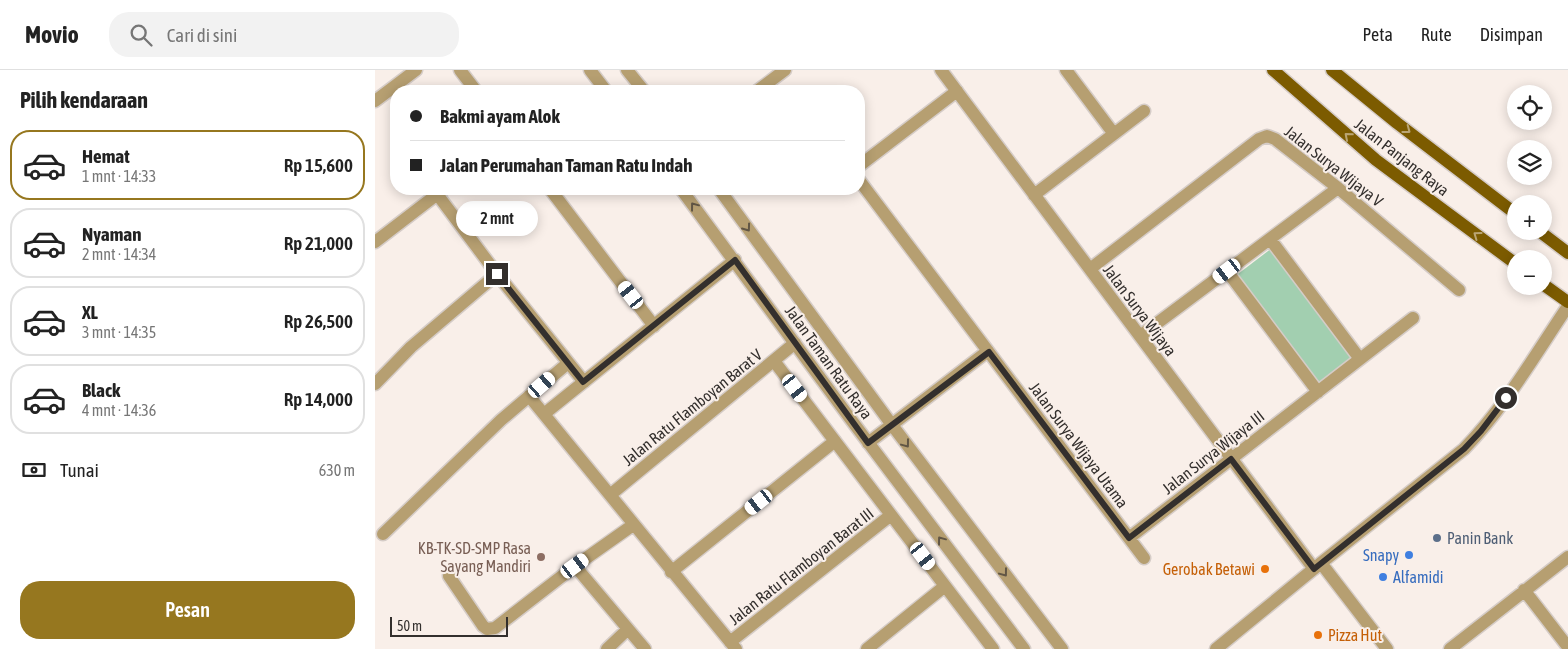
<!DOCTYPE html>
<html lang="id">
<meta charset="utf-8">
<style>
body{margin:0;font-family:"Asap Condensed",sans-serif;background:#f2f2f2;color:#222;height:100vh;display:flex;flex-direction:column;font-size:19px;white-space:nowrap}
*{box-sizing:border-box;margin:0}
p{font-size:16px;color:#767676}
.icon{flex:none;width:28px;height:28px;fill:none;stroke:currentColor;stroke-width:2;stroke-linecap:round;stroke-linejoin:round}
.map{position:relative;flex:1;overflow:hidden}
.drawer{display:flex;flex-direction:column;background:#fff;width:375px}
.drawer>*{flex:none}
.hud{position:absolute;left:15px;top:15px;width:475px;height:110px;border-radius:20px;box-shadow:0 2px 12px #0003;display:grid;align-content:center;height:110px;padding:0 20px;background:#fff}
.buttons{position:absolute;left:1132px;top:15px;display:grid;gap:10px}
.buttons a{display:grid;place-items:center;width:45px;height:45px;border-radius:50%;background:#fff;box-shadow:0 2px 12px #0003;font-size:25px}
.scale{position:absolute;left:15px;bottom:12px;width:118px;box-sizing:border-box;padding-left:5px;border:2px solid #332f2d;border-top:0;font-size:14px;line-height:18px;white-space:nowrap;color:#332f2d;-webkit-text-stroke:4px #f9efe9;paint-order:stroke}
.end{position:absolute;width:22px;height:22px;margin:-11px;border:6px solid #332f2d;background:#fff;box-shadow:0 0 0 2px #fff}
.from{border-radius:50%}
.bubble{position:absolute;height:35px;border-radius:18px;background:#fff;box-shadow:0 2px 12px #0003;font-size:16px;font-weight:600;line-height:35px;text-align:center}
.car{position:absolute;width:15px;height:30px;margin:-15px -8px;border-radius:6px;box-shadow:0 0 4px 1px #0007;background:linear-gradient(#fff 24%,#345 0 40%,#fff 0 76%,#345 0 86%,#fff 0)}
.hud b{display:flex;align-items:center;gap:18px;height:48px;font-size:19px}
.hud b+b{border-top:1px solid #e0e0e0}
.hud i{width:12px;height:12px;background:#222}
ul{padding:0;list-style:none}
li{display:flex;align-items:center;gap:15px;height:70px;margin:0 10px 8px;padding:0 10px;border:2px solid #e0e0e0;border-radius:20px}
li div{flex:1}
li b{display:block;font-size:19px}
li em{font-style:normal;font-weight:600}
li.on{border-color:#96771f}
li>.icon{width:45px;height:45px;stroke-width:1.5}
h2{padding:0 20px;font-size:22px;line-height:60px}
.pay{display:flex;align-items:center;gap:12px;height:55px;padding:0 20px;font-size:19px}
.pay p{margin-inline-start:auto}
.primary-button{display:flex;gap:10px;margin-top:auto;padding:10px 20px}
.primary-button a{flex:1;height:58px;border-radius:20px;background:#96771f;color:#fff;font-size:20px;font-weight:600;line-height:58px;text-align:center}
header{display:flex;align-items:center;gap:30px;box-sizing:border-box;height:70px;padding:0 25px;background:#fff;border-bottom:1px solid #e0e0e0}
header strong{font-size:24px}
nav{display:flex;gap:28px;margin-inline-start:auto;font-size:18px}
.search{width:350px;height:45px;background:#f2f2f2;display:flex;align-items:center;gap:12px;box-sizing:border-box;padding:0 18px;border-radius:20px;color:#767676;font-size:19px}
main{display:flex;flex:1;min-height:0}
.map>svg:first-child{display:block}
</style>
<header>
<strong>Movio</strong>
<div class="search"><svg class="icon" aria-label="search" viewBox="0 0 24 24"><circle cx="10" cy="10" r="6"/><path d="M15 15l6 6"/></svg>Cari di sini</div>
<nav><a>Peta</a><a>Rute</a><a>Disimpan</a></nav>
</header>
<main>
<section class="drawer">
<h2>Pilih kendaraan</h2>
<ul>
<li class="on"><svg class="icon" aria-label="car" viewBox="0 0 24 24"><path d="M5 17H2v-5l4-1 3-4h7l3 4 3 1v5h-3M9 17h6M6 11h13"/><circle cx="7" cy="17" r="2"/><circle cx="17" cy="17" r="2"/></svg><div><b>Hemat</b><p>1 mnt · 14:33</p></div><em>Rp 15,600</em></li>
<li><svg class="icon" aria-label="car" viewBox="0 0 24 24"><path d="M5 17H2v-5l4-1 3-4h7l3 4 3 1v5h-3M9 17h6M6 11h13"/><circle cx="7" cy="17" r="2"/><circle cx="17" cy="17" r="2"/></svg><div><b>Nyaman</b><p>2 mnt · 14:34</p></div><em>Rp 21,000</em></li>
<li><svg class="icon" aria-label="car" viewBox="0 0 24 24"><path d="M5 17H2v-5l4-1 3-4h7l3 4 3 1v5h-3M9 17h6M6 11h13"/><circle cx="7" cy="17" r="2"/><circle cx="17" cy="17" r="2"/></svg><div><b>XL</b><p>3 mnt · 14:35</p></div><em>Rp 26,500</em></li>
<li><svg class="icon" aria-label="car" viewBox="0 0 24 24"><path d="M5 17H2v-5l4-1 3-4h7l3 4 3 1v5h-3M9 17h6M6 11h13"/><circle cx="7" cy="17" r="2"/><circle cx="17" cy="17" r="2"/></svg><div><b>Black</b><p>4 mnt · 14:36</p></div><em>Rp 14,000</em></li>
</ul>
<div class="pay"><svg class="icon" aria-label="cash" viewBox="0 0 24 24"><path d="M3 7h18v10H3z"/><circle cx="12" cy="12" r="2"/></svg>Tunai<p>630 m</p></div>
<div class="primary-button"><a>Pesan</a></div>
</section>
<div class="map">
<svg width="1193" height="579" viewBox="0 0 1193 579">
<rect width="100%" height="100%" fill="#f9efe9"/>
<path fill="#a2cfb0" d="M897 178 977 287 939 316 859 207Z"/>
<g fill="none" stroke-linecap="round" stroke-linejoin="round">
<defs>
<path id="minor" d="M85 0 101 21
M215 0 231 21
M252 0 269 21
M566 0 939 499
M691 0 739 64
M382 21 410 0
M0 31 41 0
M484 96 582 21
M484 110 769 488
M175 119 279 256
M306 119 480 355 649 579
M344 119 517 355 687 579
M62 124 122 204 209 312
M659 125 769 41
M895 169 985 289
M0 172 69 119
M715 199 884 69 892 66 900 69 963 118 1084 220
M852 201 943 322
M765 266 963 118
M399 291 618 579
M0 314 36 277 122 204
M154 326 361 579
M169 344 360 190
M493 373 613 281
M235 425 420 273
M8 464 126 350 193 293
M754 468 1038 248
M946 493 1012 579
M200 496 270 579
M296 502 460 371
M74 506 108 556 112 559 120 558 200 496 258 455
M1149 520 1193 577
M355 572 516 445
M232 579 253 559
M492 579 570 516
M841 579 946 493 1089 379C1130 337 1160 285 1193 236
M1075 579 1193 487"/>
<path id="major" d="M898 0 1001 90 1141 194
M957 0 1022 53 1141 144
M1164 161 1193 183
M1169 215 1193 232"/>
</defs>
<use href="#minor" stroke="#d5ccc7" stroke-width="15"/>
<use href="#major" stroke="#d5ccc7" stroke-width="15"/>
<use href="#minor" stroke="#b69f71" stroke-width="12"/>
<use href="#major" stroke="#7c5b00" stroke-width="12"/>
</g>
<defs><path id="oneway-chevron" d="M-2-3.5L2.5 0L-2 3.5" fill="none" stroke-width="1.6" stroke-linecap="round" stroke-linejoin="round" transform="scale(1.25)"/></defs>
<g stroke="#baa574">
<use href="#oneway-chevron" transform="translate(1032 60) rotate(37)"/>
<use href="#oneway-chevron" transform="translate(973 66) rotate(-139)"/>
<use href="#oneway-chevron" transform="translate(1102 165) rotate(-144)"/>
</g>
<g stroke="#615645">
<use href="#oneway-chevron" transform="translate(319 136) rotate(-127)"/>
<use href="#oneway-chevron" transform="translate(372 158) rotate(54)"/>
<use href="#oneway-chevron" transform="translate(531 374) rotate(53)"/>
<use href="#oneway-chevron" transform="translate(566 470) rotate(-127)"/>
<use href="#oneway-chevron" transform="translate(629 503) rotate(53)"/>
</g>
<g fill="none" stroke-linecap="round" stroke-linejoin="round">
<path stroke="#332f2d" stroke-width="6" d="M122 204 208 312 360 190 493 373 614 282 754 468 856 389 939 499 1089 379 1106 361 1131 328"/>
</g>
<circle fill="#5c6f8a" stroke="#f9efe9" stroke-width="2" cx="1062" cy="468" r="5"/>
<g fill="#3f7fe0" stroke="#f9efe9" stroke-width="2">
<circle cx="1034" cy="485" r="5"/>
<circle cx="1008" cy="507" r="5"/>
</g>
<circle fill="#8d6e63" stroke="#f9efe9" stroke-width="2" cx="166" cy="487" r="5"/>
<g fill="#e8710a" stroke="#f9efe9" stroke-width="2">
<circle cx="890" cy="499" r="5"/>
<circle cx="943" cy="565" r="5"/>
</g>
<g text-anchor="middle" stroke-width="4" stroke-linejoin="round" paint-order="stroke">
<g font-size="16" fill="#332f2d" stroke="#f9efe9">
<text transform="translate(1027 87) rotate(38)" y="6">Jalan Panjang Raya</text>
<text transform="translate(959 96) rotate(38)" y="6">Jalan Surya Wijaya V</text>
<text transform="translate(765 240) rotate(53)" y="6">Jalan Surya Wijaya</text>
<text transform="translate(454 292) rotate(54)" y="6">Jalan Taman Ratu Raya</text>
<text transform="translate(317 337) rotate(-39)" y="6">Jalan Ratu Flamboyan Barat V</text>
<text transform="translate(704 375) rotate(53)" y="6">Jalan Surya Wijaya Utama</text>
<text transform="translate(838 382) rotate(-38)" y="6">Jalan Surya Wijaya III</text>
<text transform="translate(426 496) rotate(-38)" y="6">Jalan Ratu Flamboyan Barat III</text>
</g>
<g font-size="16" fill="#4e5e75" stroke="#f9efe9" text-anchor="start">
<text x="1072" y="474">Panin Bank</text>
</g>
<g font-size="16" fill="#785e54" stroke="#f9efe9" text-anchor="end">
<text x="156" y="484">KB-TK-SD-SMP Rasa<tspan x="156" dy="18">Sayang Mandiri</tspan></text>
</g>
<g font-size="16" fill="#366cbe" stroke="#f9efe9" text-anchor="end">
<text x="1024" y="491">Snapy</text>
<text x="1018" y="513" text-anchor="start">Alfamidi</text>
</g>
<g font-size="16" fill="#c56008" stroke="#f9efe9" text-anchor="end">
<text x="880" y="505">Gerobak Betawi</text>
<text x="953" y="571" text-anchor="start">Pizza Hut</text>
</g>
</g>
</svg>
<div class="buttons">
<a><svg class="icon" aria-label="locate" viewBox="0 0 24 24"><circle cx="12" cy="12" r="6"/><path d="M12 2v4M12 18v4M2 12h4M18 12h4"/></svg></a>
<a><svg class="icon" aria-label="layers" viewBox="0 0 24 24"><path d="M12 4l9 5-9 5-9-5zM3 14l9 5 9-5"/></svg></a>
<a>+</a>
<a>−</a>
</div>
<div class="scale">50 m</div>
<i class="end from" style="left:1131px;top:328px"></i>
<i class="end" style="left:122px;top:204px"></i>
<div class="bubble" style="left:81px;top:131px;width:82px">2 mnt</div>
<i class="car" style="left:852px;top:201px;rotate:233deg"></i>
<i class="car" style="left:256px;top:225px;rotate:322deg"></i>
<i class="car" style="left:167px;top:315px;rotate:49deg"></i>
<i class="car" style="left:420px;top:318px;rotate:143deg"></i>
<i class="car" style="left:384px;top:432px;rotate:232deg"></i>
<i class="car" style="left:548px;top:486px;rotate:143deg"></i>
<i class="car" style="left:200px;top:496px;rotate:54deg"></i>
<div class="hud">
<b><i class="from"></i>Bakmi ayam Alok</b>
<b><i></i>Jalan Perumahan Taman Ratu Indah</b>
</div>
</div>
</main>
